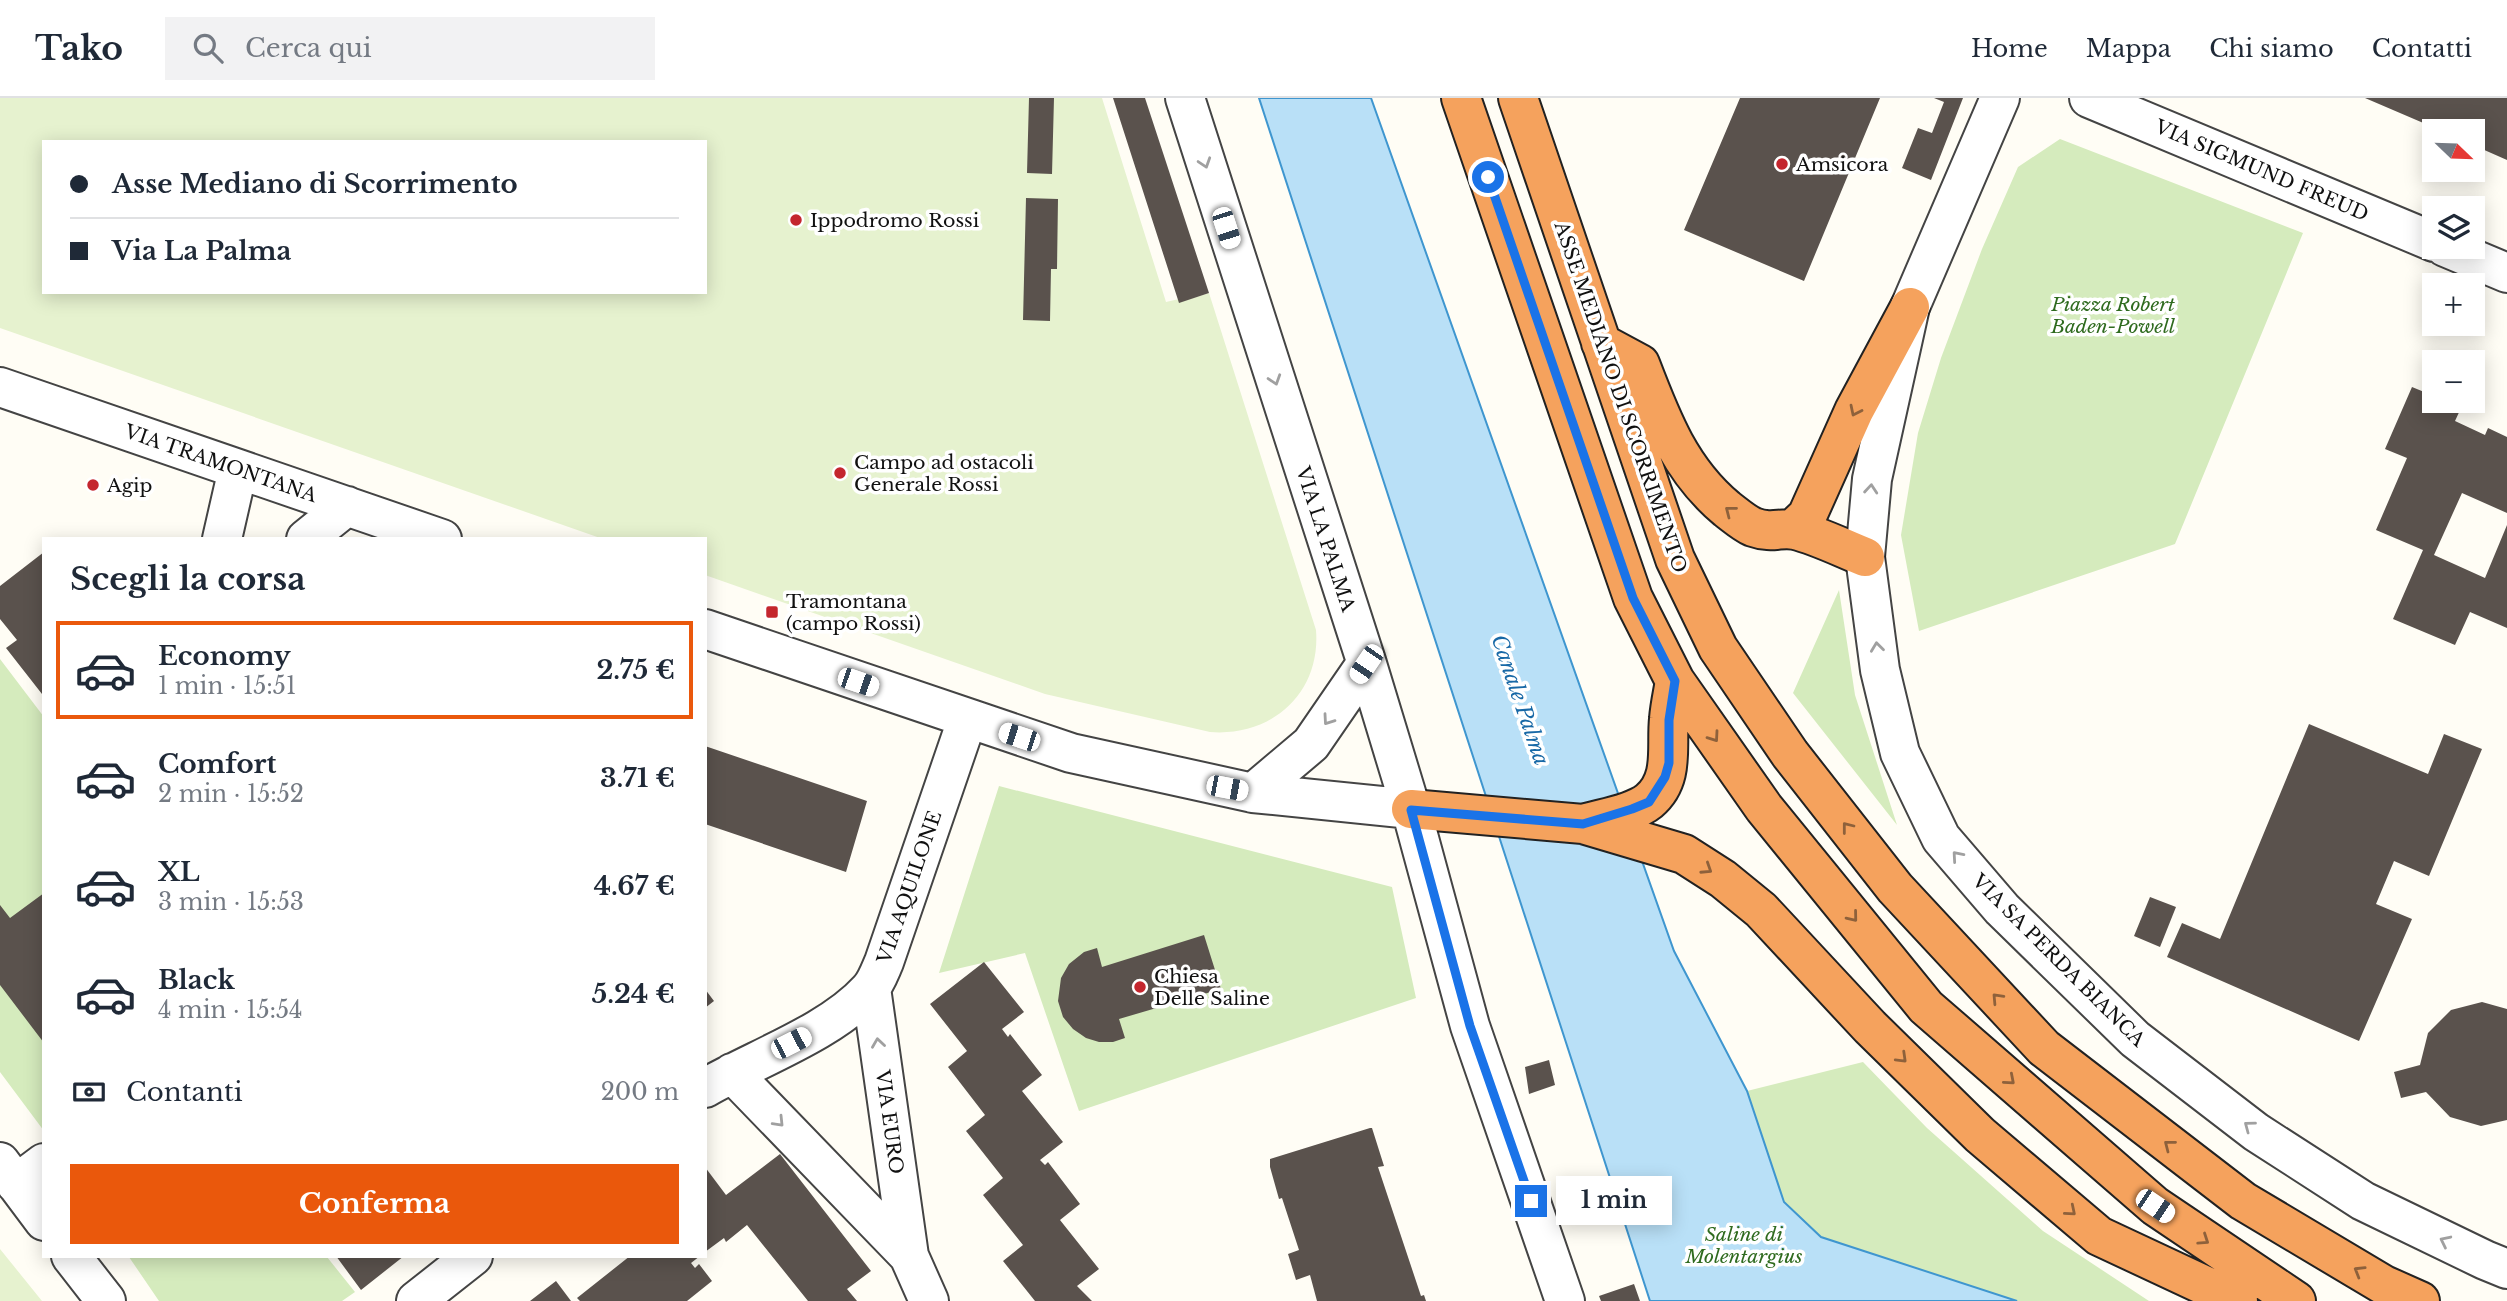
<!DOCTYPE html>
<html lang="it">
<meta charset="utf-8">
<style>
body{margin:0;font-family:"Libre Baskerville",serif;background:#f2f2f3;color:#1f2937;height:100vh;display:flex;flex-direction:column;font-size:26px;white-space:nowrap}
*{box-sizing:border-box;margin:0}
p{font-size:23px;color:#747a83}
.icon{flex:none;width:38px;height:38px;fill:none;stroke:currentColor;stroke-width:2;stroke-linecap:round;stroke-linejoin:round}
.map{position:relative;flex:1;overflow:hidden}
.details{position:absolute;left:42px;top:439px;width:665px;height:721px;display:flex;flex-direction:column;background:#fff;border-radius:0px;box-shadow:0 4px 18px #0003}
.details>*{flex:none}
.hud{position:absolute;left:42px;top:42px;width:665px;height:154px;border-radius:0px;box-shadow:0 4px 18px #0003;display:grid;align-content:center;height:154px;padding:0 28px;background:#fff}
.needle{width:46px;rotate:113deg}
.controls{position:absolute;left:2422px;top:21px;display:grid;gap:14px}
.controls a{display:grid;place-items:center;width:63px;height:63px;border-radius:0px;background:#fff;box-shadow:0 4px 18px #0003;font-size:35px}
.end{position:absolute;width:32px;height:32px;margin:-16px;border:9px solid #1a73e8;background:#fff;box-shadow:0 0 0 4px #fff}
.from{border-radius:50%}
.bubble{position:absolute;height:49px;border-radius:0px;background:#fff;box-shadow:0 4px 18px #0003;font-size:23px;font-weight:700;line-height:49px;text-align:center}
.car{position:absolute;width:21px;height:42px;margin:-21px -10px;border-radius:9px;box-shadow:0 0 5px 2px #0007;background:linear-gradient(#fff 24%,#345 0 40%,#fff 0 76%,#345 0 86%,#fff 0)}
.hud b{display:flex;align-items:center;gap:24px;height:66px;font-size:26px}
.hud b+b{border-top:2px solid #e0e1e3}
.hud i{width:18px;height:18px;background:#1f2937}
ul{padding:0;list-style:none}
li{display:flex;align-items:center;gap:21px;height:98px;margin:0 14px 10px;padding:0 14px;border:4px solid transparent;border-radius:0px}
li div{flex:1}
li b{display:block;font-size:26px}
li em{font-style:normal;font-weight:700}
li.on{border-color:#ea580c}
li>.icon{width:63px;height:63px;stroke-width:1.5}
h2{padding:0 28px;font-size:32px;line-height:84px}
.pay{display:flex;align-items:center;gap:18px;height:77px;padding:0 28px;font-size:26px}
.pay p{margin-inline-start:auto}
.primary-button{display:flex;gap:14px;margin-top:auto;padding:14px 28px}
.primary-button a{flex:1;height:80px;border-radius:0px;background:#ea580c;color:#fff;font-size:28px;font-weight:700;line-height:80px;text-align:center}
header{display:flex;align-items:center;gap:42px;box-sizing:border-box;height:98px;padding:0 35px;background:#fff;border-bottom:2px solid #e0e1e3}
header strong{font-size:33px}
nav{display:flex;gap:38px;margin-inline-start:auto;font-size:24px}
.search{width:490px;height:63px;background:#f2f2f3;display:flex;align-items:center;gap:18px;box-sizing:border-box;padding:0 24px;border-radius:0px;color:#747a83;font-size:26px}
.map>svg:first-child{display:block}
</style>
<header>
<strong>Tako</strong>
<div class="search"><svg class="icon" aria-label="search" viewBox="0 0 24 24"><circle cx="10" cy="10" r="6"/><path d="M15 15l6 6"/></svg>Cerca qui</div>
<nav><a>Home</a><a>Mappa</a><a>Chi siamo</a><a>Contatti</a></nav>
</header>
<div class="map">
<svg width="2507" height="1203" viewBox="0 0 2507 1203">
<rect width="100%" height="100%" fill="#fffdf5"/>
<path fill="#d5ebbd" d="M2060 41 2303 135 2175 446 1919 533 1901 437 1918 335 1941 260 1982 151 2018 69Z
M1839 492 1855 597 1897 727 1793 595Z
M0 561 44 619V1033L0 974Z
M999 688 1392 789 1416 900 1079 1013 1025 855 939 875Z
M1863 964 1927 1030 2043 1133 2149 1203H1656L1778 1089 1747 993Z
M129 1159H327L355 1194 342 1203H159Z"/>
<path fill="#e6f2cf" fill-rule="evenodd" d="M0 0H1102L1166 204 1179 201 1180 204 1209 195 1316 532C1321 595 1272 639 1210 634L1045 596 705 477V441H603L0 230ZM44 44H705V194H44Z
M0 1151 42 1203H0Z"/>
<path fill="#b9e0f7" stroke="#3f96cf" stroke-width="2" d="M1259 0H1371L1674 853 1747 993 1784 1104 1821 1139 2017 1203H1650Z"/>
<path fill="#5a524d" d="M1029 0H1054L1052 76 1027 75Z
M1113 0H1145L1209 195 1179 205Z
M1740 0H1880L1804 183 1684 132Z
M1934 0H1963L1931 82 1902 70 1918 30 1932 35 1944 4Z
M2365 0H2507V62L2473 47V33H2442Z
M1026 100 1058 101 1057 171H1051L1050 223 1023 222Z
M2412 289 2434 298V303H2444L2461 310 2455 323 2485 337 2488 330 2507 339V415L2462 395 2434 457 2485 480 2507 427V530L2470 514 2455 547 2393 521 2423 452 2376 432 2407 360 2385 351Z
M44 454V595L42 596 6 550 17 542 0 521V488Z
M2309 626 2428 676 2444 636 2482 651 2429 778 2394 763 2376 806 2412 821 2359 943 2167 859 2182 825 2220 841Z
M705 648 867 703 846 774 705 726Z
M44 795V945L0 887V807L10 820Z
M2150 799 2176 809 2160 849 2134 838Z
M1204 837 1221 891 1119 921 1125 940 1113 944H1099L1086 940 1073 931 1063 919 1058 903 1061 880 1069 866 1084 854 1097 850 1102 869Z
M984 864 1024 914 1002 931 1008 939 1010 936 1042 977 1022 993 1063 1044 1040 1062 1045 1067 1048 1064 1080 1106 1060 1122 1099 1171 1077 1188 1092 1203H1035L1003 1163 1023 1147 983 1097 1003 1080 966 1033 985 1017 948 969 967 953 930 906Z
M705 891 714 903 705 910Z
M2482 904 2507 911V1022L2481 1028 2450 1019 2426 994 2401 1000 2394 974 2420 967 2428 935 2451 912Z
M1549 962 1555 987 1529 996 1525 969Z
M1370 1030H1372L1384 1068 1378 1069 1421 1198 1424 1197 1426 1203H1317L1310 1177 1296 1182 1288 1156 1299 1152 1282 1100 1279 1101 1270 1069V1061Z
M780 1056 871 1173 847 1191 857 1203H808L747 1127 726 1144 724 1140 705 1154V1069L726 1097Z
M336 1158H404L361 1192Z
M630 1158H700L691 1165 695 1170 699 1166 712 1183 687 1203H580L577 1200Z
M556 1183 571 1203H530Z
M1634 1186 1640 1203H1601L1599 1198Z"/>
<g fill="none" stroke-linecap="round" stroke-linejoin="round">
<defs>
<path id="minor" d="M1185 0 1367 566 1411 711 1470 928 1565 1203
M2000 0 1910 209 1872 381 1865 459 1880 572 1900 655 1941 740 2002 811 2135 941 2256 1034 2363 1103 2485 1162 2507 1171
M2089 0 2434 144
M2445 149 2507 175
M0 289 442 441
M222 441 238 371
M306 441 347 408
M705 531 1071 655 1253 695 1411 711
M1253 695 1311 646 1366 566
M871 890 909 1158 929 1203
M732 975 909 1158
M705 990C755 961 830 935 869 892 876 885 880 873 884 864L967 622
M0 1064 44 1123
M16 1086 44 1065
M71 1158 106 1203
M416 1203 473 1158"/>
<path id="highway" d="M1461 0 1633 500 1675 583 1764 710 1926 909 2155 1108 2296 1203
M1518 0 1675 461 1718 550 1790 656 1895 790 2044 950 2243 1103 2384 1187 2420 1203
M1601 245 1640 266C1661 321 1680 372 1727 411 1735 417 1744 425 1753 429 1773 436 1780 429 1795 432 1819 438 1842 450 1865 459
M1793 431 1807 418 1854 313 1910 209
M1411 711 1583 726 1684 756 1723 781 1761 812 1870 929 1980 1037 2099 1138 2238 1203
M1583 726C1603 720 1633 716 1649 703 1675 681 1666 649 1669 621 1670 608 1673 595 1675 583"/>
</defs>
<use href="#minor" stroke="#444" stroke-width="42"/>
<use href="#highway" stroke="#222" stroke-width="42"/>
<use href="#minor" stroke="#fff" stroke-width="38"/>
<use href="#highway" stroke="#f5a25d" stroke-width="38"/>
</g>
<defs><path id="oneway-chevron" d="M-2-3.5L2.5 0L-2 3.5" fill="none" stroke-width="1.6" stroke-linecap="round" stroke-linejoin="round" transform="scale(1.75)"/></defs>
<g stroke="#a0a0a0">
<use href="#oneway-chevron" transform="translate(1205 65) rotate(72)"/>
<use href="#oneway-chevron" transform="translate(1275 282) rotate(72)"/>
<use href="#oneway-chevron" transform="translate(1871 391) rotate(-85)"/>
<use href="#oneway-chevron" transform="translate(1877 549) rotate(-97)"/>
<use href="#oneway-chevron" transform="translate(1328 622) rotate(125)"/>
<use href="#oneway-chevron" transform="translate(1957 758) rotate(-131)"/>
<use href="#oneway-chevron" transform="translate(878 945) rotate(-98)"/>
<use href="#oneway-chevron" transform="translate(779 1024) rotate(46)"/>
<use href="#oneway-chevron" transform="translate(2249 1028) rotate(-143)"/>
<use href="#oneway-chevron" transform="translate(2445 1143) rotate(-154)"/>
</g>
<g stroke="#8e613b">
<use href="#oneway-chevron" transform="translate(1855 313) rotate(116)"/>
<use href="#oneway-chevron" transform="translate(1730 413) rotate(-142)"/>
<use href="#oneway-chevron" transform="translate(1714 639) rotate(55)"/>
<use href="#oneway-chevron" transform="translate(1847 729) rotate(-128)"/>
<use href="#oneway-chevron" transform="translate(1707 771) rotate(33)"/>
<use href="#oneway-chevron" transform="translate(1853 819) rotate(51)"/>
<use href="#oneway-chevron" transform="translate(1997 900) rotate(-133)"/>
<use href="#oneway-chevron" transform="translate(1902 960) rotate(44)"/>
<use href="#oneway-chevron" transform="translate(2010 982) rotate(41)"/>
<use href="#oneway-chevron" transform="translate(2169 1047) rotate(-142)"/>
<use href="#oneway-chevron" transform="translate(2071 1113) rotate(40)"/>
<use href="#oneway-chevron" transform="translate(2204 1142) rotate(34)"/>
<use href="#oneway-chevron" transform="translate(2359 1173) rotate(-149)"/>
</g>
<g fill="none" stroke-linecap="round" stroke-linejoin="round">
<path stroke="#1a73e8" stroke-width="9" d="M1488 79 1633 500 1675 583 1669 622V665L1665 679 1649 704 1632 711 1583 726 1411 712 1470 928 1531 1103"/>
</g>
<g fill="#c4262e" stroke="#fff" stroke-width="2.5">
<circle cx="1782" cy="66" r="7"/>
<circle cx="796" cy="122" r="7"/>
<circle cx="840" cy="375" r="7"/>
<circle cx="93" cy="387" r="7"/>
<rect x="765" y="507" width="14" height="14" rx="3.5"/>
<circle cx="1140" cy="889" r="7"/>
</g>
<g text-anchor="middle" stroke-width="7" stroke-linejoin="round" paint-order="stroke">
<g font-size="19" fill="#111" stroke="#fff" text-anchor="start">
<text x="1796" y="73">Amsicora</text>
<text x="810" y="129">Ippodromo Rossi</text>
<text x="854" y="371">Campo ad ostacoli<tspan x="854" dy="22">Generale Rossi</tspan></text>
<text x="107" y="394">Agip</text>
<text x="786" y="510">Tramontana<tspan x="786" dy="22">(campo Rossi)</tspan></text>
<text x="1154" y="885">Chiesa<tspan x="1154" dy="22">Delle Saline</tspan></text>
</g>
<g font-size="19" fill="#111" stroke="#fff">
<text transform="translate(2262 72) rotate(23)" y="7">VIA SIGMUND FREUD</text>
<text transform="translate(1621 299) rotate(71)" y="7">ASSE MEDIANO DI SCORRIMENTO</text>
<text transform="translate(221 365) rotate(19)" y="7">VIA TRAMONTANA</text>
<text transform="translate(1326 441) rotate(72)" y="7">VIA LA PALMA</text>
<text transform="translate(909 789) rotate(-71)" y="7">VIA AQUILONE</text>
<text transform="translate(2059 862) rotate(45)" y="7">VIA SA PERDA BIANCA</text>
<text transform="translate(890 1024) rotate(82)" y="7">VIA EURO</text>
</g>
<g font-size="19" font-style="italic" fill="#2f6b1f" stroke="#fff">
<text x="2113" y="213">Piazza Robert<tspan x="2113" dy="22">Baden-Powell</tspan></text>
<text x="1744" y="1143">Saline di<tspan x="1744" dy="22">Molentargius</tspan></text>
</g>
<g font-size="21" font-style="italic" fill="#1768a6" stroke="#fff">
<text transform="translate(1520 602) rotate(71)" y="7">Canale Palma</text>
</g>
</g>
</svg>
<div class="controls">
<a><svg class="needle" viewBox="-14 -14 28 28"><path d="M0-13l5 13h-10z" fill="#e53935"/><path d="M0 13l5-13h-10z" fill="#747a83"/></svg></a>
<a><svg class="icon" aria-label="layers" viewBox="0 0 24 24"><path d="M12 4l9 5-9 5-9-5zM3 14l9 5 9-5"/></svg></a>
<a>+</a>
<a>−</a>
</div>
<i class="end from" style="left:1488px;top:79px"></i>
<i class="end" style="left:1531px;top:1103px"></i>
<div class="bubble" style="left:1556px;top:1078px;width:116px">1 min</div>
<i class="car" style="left:1226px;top:130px;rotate:162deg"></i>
<i class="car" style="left:1366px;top:566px;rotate:214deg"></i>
<i class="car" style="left:858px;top:584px;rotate:109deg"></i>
<i class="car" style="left:1019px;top:639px;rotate:288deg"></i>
<i class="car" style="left:1227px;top:690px;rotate:101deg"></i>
<i class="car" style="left:791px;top:945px;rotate:63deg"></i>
<i class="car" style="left:2155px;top:1108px;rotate:124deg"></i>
<div class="hud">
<b><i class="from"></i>Asse Mediano di Scorrimento</b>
<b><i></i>Via La Palma</b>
</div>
<section class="details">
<h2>Scegli la corsa</h2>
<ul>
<li class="on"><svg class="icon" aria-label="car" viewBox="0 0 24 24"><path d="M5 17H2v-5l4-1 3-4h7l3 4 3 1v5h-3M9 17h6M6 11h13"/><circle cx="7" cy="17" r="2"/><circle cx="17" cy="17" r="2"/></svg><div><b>Economy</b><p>1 min · 15:51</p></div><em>2.75 €</em></li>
<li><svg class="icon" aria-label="car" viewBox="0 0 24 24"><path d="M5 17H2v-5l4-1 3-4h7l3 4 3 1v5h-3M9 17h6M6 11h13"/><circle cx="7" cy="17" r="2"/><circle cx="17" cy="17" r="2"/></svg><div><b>Comfort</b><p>2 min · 15:52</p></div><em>3.71 €</em></li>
<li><svg class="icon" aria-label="car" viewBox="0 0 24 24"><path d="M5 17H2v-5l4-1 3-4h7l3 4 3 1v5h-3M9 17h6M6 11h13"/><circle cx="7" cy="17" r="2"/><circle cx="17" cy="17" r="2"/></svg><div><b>XL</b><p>3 min · 15:53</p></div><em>4.67 €</em></li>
<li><svg class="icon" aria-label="car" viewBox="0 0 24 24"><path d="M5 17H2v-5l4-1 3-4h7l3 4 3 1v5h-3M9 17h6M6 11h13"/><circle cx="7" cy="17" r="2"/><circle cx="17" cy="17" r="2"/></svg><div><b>Black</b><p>4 min · 15:54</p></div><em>5.24 €</em></li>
</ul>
<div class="pay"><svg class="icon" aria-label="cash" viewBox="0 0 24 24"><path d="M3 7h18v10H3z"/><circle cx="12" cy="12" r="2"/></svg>Contanti<p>200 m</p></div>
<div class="primary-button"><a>Conferma</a></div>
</section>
</div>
